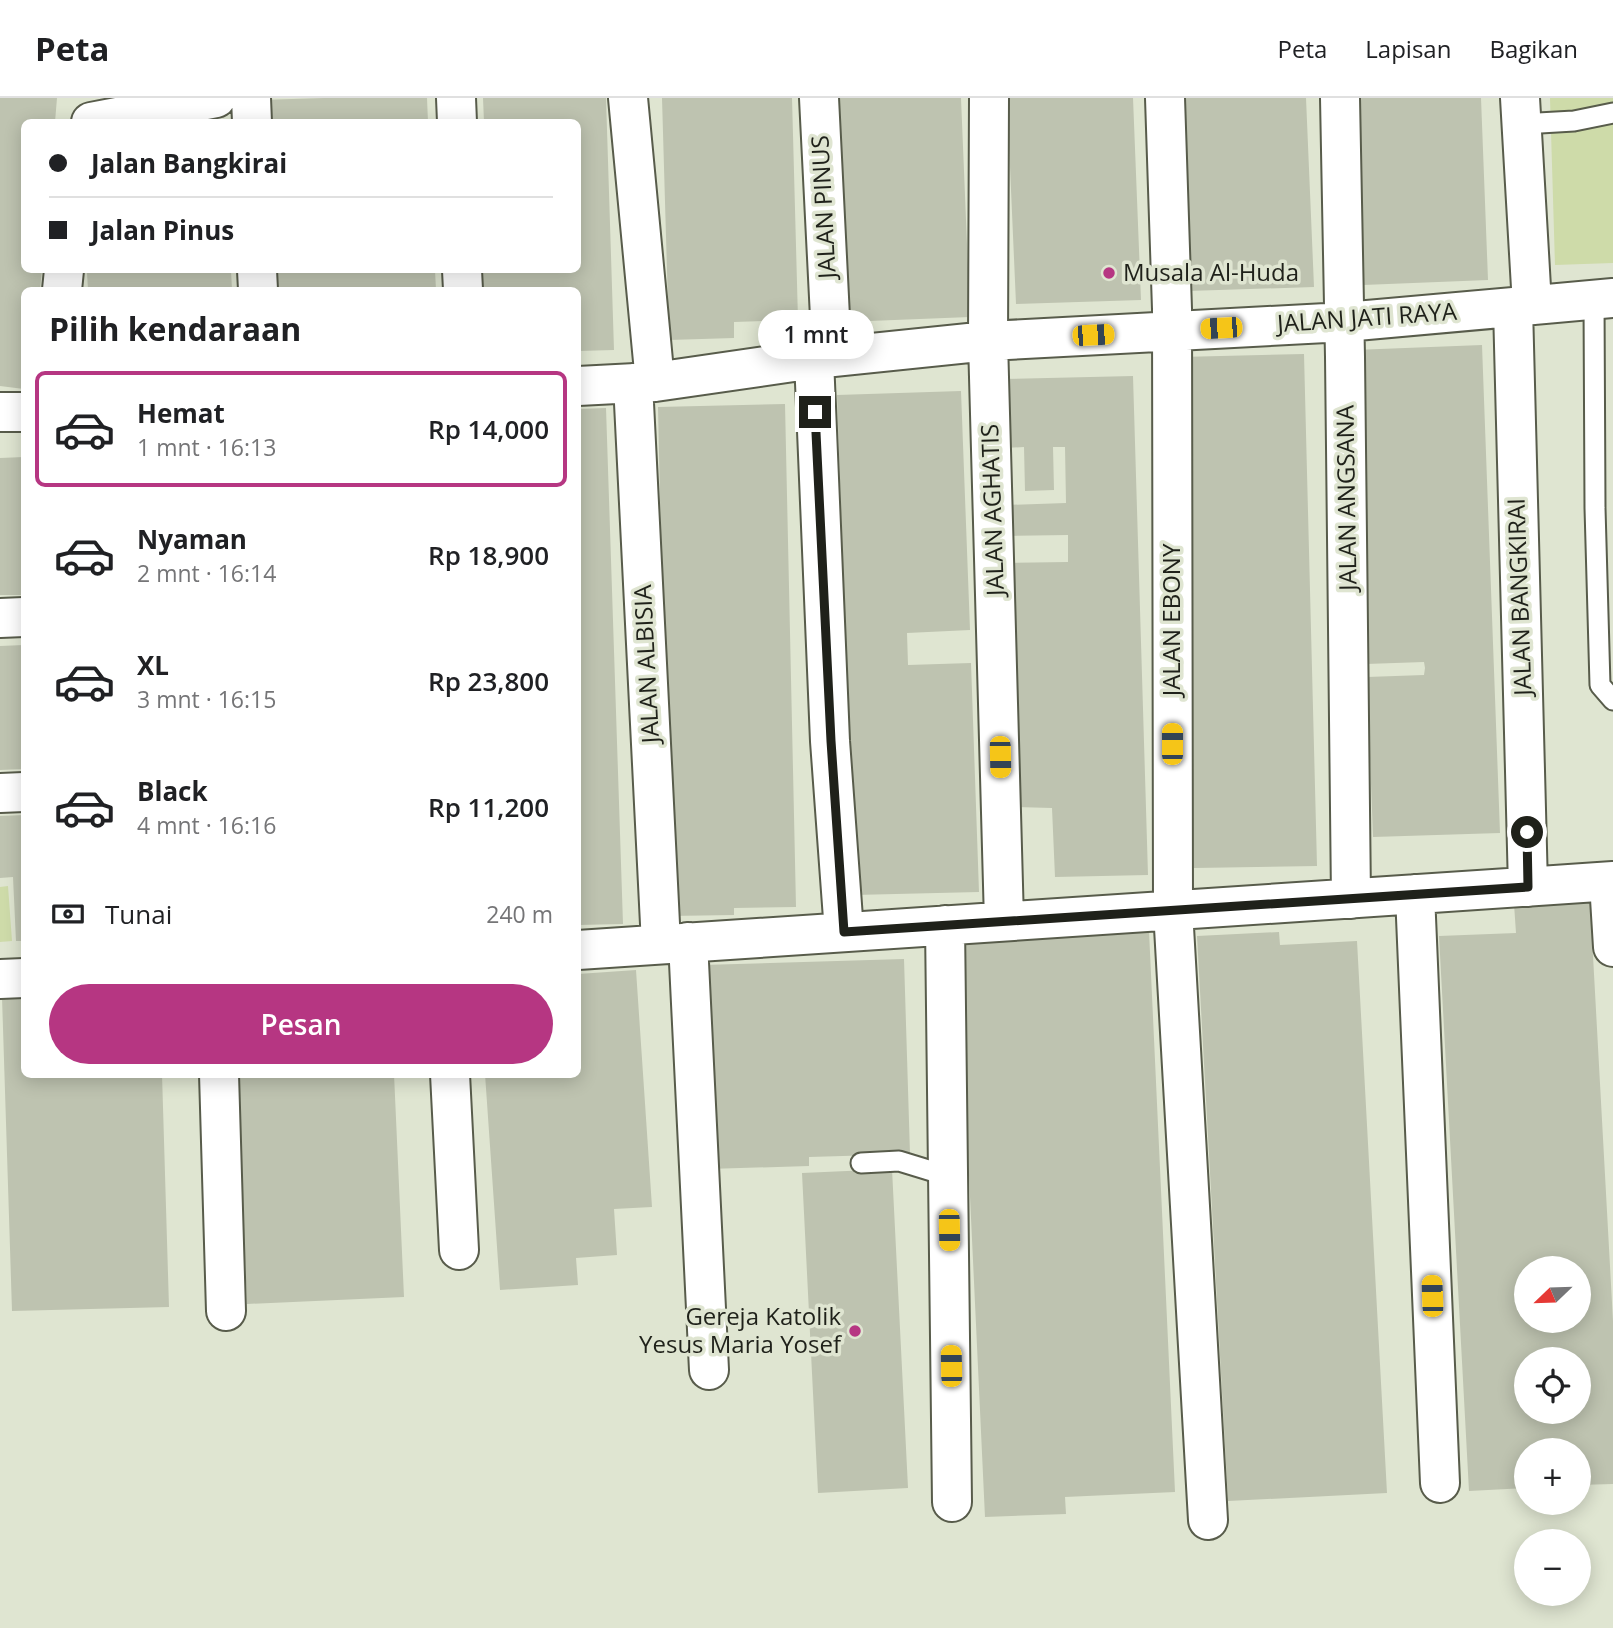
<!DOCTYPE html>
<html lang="id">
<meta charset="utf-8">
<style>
body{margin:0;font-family:"Open Sans",sans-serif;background:#f6f6f6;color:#202124;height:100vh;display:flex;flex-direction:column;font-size:26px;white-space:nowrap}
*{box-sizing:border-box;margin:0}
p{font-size:23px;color:#757577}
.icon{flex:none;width:38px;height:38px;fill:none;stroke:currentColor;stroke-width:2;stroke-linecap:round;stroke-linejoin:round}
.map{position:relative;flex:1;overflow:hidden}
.sheet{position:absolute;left:21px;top:189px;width:560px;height:791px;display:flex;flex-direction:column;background:#fff;border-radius:10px;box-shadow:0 4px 18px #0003}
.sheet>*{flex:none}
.hud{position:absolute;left:21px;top:21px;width:560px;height:154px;border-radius:10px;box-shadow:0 4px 18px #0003;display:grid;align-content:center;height:154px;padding:0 28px;background:#fff}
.needle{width:46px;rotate:247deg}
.controls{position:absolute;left:1514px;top:1158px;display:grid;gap:14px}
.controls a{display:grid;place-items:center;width:77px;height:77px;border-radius:50%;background:#fff;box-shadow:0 4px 18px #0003;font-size:35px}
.end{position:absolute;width:32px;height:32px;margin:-16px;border:9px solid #1f211a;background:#fff;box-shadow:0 0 0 4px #fff}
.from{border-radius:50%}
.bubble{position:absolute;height:49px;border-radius:24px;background:#fff;box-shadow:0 4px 18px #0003;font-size:23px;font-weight:600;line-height:49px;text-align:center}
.car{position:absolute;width:21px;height:42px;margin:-21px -10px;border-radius:9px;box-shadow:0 0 5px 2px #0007;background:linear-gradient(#f5c518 24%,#345 0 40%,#f5c518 0 76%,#345 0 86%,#f5c518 0)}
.hud b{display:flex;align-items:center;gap:24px;height:66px;font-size:26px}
.hud b+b{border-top:2px solid #e0e0e0}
.hud i{width:18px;height:18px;background:#202124}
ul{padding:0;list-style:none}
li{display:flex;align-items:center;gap:21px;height:116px;margin:0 14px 10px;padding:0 14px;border:4px solid transparent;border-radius:10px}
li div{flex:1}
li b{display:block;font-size:26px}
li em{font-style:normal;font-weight:600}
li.active{border-color:#b63682}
li>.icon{width:63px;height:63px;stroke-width:1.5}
h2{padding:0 28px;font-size:32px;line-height:84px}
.pay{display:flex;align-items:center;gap:18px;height:77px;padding:0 28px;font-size:26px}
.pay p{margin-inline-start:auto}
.cta{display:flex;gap:14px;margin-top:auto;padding:14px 28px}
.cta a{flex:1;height:80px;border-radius:42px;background:#b63682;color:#fff;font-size:28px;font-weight:600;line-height:80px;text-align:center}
header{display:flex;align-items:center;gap:42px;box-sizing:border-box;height:98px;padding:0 35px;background:#fff;border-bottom:2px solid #e0e0e0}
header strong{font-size:33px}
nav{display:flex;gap:38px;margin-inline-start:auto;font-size:24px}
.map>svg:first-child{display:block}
</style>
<header>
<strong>Peta</strong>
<nav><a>Peta</a><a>Lapisan</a><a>Bagikan</a></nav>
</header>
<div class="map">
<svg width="1613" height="1530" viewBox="0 0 1613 1530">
<rect width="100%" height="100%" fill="#dfe5d1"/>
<path fill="#cedba9" d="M1550 0H1613V165L1555 167Z
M8 788 12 843 0 844V789Z"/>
<path fill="#bec3b0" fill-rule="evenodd" d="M0 0H57L55 24H24V172H42L40 192H24V291L0 288Z
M324 0H427L428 24H261L260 2Z
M483 0H606L614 252 578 253V192H478L477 172H578V24H484Z
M662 0H792L798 222 734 224V240L669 242Z
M835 0H961L970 219 844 224Z
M1007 0H1133L1141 202 1016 206Z
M1180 0H1306L1314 189 1188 193Z
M1355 0H1481L1488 182 1363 187Z
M94 172H231L232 192H88L87 175H94Z
M267 172H435L436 192H268Z
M1482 247 1500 735 1373 739 1367 579 1424 577 1425 570 1424 564 1366 566 1354 252Z
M1304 256 1317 768 1194 770 1180 259Z
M1133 278 1148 777 1055 779 1052 710 1014 709 1007 465 1068 464V437L1007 438 1006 407 1066 405 1065 349H1053L1054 392 1025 393 1024 349 1004 350 1002 281Z
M961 293 970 532 907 535 908 567 971 565 979 794 854 797 837 297Z
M785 306 796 809 734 810V817L669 818 658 309Z
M606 310 623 826 578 827V311Z
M24 359V497H0V360Z
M24 547V671L0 672V548Z
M24 717V843H16L13 779 0 780V718Z
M1590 803 1613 1223V1386L1578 1387V1353H1526V1390L1469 1393 1439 838 1516 835 1514 806ZM1526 1171H1578V1223H1526ZM1526 1262H1578V1314H1526Z
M1149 833 1175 1394 1065 1399 1066 1416 985 1419 958 842Z
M1279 834 1280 847 1357 843 1387 1395 1228 1403 1197 838Z
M904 861 910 1056 809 1059V1068L708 1071 702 867Z
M636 872 652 1109 614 1111 617 1157 576 1160 578 1187 500 1192 485 976H578V876Z
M2 899H24V976H162L169 1209 12 1213Z
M237 976H394L404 1199 247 1206Z
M892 1071 908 1390 818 1395 802 1075Z"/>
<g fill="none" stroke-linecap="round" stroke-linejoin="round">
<defs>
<path id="service" d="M1522 26 1574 23 1613 15
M1594 202 1595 410 1600 587 1613 602
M861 1065 899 1063 948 1078"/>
<path id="minor" d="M251 0 252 24
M456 0 457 24
M628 0 655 284
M819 0 832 259
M989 0 988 243 1004 823
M1165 0 1172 211 1173 812 1208 1422
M1340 0 1345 259 1351 801
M1520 0 1532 207
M91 24 216 0
M257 172 258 192
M462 172 463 192
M62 192 64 172
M1513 209 1528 789
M814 261 830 643 844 834
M633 285 661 846
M578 288 655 284 814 261 988 243 1345 224 1613 200
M0 314H24
M0 520 24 519
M0 695 24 694
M1609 784 1613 849
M1415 796 1440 1385
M945 827 952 1404
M688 844 709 1272
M578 852 1613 783
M0 881 24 880
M219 976 226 1213
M450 976 459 1152"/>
</defs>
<use href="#service" stroke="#585c4b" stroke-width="23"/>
<use href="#minor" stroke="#585c4b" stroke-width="42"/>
<use href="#service" stroke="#fff" stroke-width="19"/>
<use href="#minor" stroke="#fff" stroke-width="38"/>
</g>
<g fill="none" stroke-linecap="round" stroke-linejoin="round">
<path stroke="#1f211a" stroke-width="9" d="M815 314 831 643 844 834 1528 789 1527 734"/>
</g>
<g fill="#b63682" stroke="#dfe5d1" stroke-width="2.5">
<circle cx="1109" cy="175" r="7"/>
<circle cx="855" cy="1233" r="7"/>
</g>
<g text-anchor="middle" stroke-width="7" stroke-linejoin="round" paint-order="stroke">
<g font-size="24" fill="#1f211a" stroke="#dfe5d1">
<text transform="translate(824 109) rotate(-93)" y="8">JALAN PINUS</text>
<text transform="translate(1367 220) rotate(-4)" y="8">JALAN JATI RAYA</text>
<text transform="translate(1347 400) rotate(-91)" y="8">JALAN ANGSANA</text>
<text transform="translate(993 412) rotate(-92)" y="8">JALAN AGHATIS</text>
<text transform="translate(1520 499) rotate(-92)" y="8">JALAN BANGKIRAI</text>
<text transform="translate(1172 522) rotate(-90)" y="8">JALAN EBONY</text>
<text transform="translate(647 566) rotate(-93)" y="8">JALAN ALBISIA</text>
</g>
<g font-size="24" fill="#1f211a" stroke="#dfe5d1" text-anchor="start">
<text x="1123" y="183">Musala Al-Huda</text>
<text x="841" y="1227" text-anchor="end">Gereja Katolik<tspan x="841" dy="28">Yesus Maria Yosef</tspan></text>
</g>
</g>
</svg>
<div class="controls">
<a><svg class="needle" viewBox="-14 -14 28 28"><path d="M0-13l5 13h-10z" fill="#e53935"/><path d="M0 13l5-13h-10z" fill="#757577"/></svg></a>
<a><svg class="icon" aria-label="locate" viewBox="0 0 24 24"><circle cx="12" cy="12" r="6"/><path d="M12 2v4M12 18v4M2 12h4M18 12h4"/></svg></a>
<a>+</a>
<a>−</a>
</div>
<i class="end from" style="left:1527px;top:734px"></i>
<i class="end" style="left:815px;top:314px"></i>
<div class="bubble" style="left:758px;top:212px;width:116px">1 mnt</div>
<i class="car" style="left:1221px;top:230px;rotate:267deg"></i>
<i class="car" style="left:1093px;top:237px;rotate:87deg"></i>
<i class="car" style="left:1172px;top:646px;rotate:0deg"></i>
<i class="car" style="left:1000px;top:659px;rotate:179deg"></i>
<i class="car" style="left:949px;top:1132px;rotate:179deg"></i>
<i class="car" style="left:1432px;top:1198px;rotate:358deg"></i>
<i class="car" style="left:951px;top:1268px;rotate:359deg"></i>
<div class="hud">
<b><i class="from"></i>Jalan Bangkirai</b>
<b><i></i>Jalan Pinus</b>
</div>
<section class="sheet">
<h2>Pilih kendaraan</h2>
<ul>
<li class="active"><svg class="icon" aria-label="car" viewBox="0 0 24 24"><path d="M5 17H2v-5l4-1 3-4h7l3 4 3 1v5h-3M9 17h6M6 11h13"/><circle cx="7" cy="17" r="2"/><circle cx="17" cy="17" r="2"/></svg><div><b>Hemat</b><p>1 mnt · 16:13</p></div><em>Rp 14,000</em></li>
<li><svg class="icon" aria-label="car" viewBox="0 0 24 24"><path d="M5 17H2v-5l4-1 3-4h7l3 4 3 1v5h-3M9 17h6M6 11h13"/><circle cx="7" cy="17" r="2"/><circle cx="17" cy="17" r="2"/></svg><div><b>Nyaman</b><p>2 mnt · 16:14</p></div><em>Rp 18,900</em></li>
<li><svg class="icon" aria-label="car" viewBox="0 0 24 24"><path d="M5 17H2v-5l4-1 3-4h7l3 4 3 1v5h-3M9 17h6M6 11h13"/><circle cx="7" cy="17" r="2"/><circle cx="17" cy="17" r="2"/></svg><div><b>XL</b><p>3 mnt · 16:15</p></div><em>Rp 23,800</em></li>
<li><svg class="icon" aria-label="car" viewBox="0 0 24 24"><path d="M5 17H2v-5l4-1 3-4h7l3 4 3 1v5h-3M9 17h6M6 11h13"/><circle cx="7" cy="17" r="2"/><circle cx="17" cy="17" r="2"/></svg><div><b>Black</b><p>4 mnt · 16:16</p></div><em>Rp 11,200</em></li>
</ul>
<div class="pay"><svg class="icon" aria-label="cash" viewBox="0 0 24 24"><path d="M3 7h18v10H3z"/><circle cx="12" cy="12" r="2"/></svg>Tunai<p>240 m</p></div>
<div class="cta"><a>Pesan</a></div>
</section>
</div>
